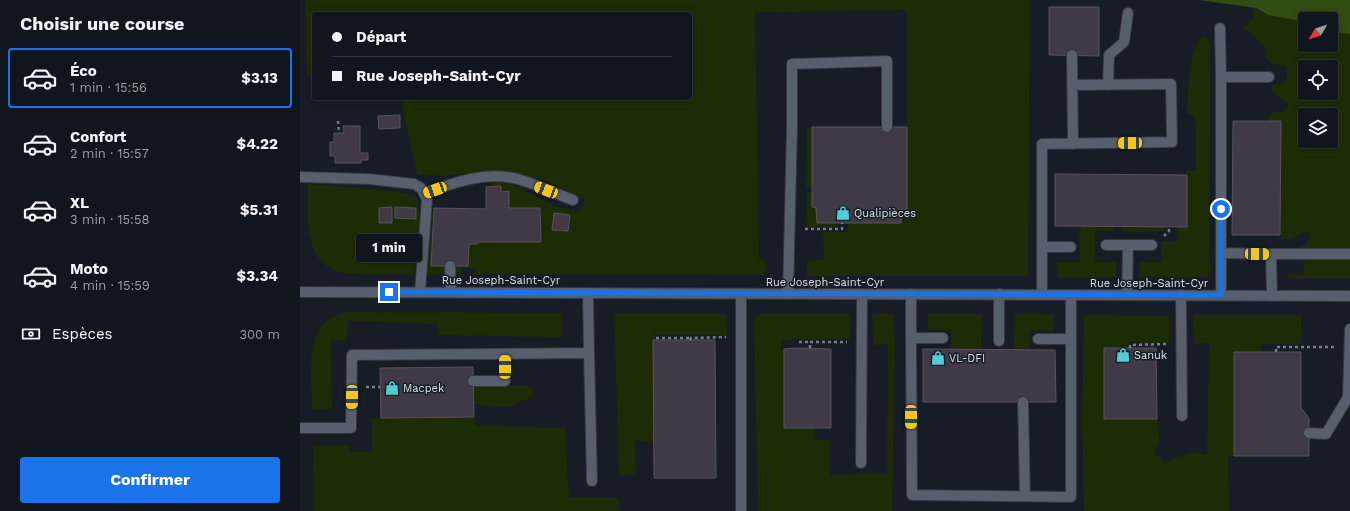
<!DOCTYPE html>
<html lang="fr">
<meta charset="utf-8">
<style>
body{margin:0;font-family:"Work Sans",sans-serif;background:#1e232a;color:#f1f3f6;height:100vh;display:flex;flex-direction:column;font-size:15px;white-space:nowrap}
*{box-sizing:border-box;margin:0}
p{font-size:13px;color:#9c9fa4}
.icon{flex:none;width:22px;height:22px;fill:none;stroke:currentColor;stroke-width:2;stroke-linecap:round;stroke-linejoin:round}
.map{position:relative;flex:1;overflow:hidden}
.panel{display:flex;flex-direction:column;background:#10161d;width:300px}
.panel>*{flex:none}
.hud{position:absolute;left:12px;top:12px;width:380px;height:88px;border-radius:4px;box-shadow:0 2px 10px #0003,0 0 0 1px #30353b;display:grid;align-content:center;height:88px;padding:0 20px;background:#10161d}
.needle{width:26px;rotate:231deg}
.controls{position:absolute;left:998px;top:12px;display:grid;gap:8px}
.controls a{display:grid;place-items:center;width:40px;height:40px;border-radius:4px;background:#10161d;box-shadow:0 2px 10px #0003,0 0 0 1px #30353b;font-size:20px}
.end{position:absolute;width:18px;height:18px;margin:-9px;border:5px solid #1a73e8;background:#fff;box-shadow:0 0 0 2px #fff}
.from{border-radius:50%}
.bubble{position:absolute;height:28px;border-radius:4px;background:#10161d;box-shadow:0 2px 10px #0003,0 0 0 1px #30353b;font-size:13px;font-weight:700;line-height:28px;text-align:center}
.car{position:absolute;width:12px;height:24px;margin:-12px -6px;border-radius:5px;box-shadow:0 0 3px 1px #0007;background:linear-gradient(#f5c518 24%,#345 0 40%,#f5c518 0 76%,#345 0 86%,#f5c518 0)}
.hud b{display:flex;align-items:center;gap:14px;height:38px;font-size:15px}
.hud b+b{border-top:1px solid #30353b}
.hud i{width:10px;height:10px;background:#f1f3f6}
ul{padding:0;list-style:none}
li{display:flex;align-items:center;gap:12px;height:60px;margin:0 8px 6px;padding:0 12px;border:2px solid transparent;border-radius:4px}
li div{flex:1}
li b{display:block;font-size:15px}
li em{font-style:normal;font-weight:700}
li.current{border-color:#1a73e8}
li>.icon{width:36px;height:36px;stroke-width:1.5}
h2{padding:0 20px;font-size:18px;line-height:48px}
.pay{display:flex;align-items:center;gap:10px;height:44px;padding:0 20px;font-size:15px}
.pay p{margin-inline-start:auto}
.action{display:flex;gap:8px;margin-top:auto;padding:8px 20px}
.action a{flex:1;height:46px;border-radius:4px;background:#1a73e8;color:#fff;font-size:16px;font-weight:700;line-height:46px;text-align:center}
main{display:flex;flex:1;min-height:0}
.map>svg:first-child{display:block}
</style>
<main>
<section class="panel">
<h2>Choisir une course</h2>
<ul>
<li class="current"><svg class="icon" aria-label="car" viewBox="0 0 24 24"><path d="M5 17H2v-5l4-1 3-4h7l3 4 3 1v5h-3M9 17h6M6 11h13"/><circle cx="7" cy="17" r="2"/><circle cx="17" cy="17" r="2"/></svg><div><b>Éco</b><p>1 min · 15:56</p></div><em>$3.13</em></li>
<li><svg class="icon" aria-label="car" viewBox="0 0 24 24"><path d="M5 17H2v-5l4-1 3-4h7l3 4 3 1v5h-3M9 17h6M6 11h13"/><circle cx="7" cy="17" r="2"/><circle cx="17" cy="17" r="2"/></svg><div><b>Confort</b><p>2 min · 15:57</p></div><em>$4.22</em></li>
<li><svg class="icon" aria-label="car" viewBox="0 0 24 24"><path d="M5 17H2v-5l4-1 3-4h7l3 4 3 1v5h-3M9 17h6M6 11h13"/><circle cx="7" cy="17" r="2"/><circle cx="17" cy="17" r="2"/></svg><div><b>XL</b><p>3 min · 15:58</p></div><em>$5.31</em></li>
<li><svg class="icon" aria-label="car" viewBox="0 0 24 24"><path d="M5 17H2v-5l4-1 3-4h7l3 4 3 1v5h-3M9 17h6M6 11h13"/><circle cx="7" cy="17" r="2"/><circle cx="17" cy="17" r="2"/></svg><div><b>Moto</b><p>4 min · 15:59</p></div><em>$3.34</em></li>
</ul>
<div class="pay"><svg class="icon" aria-label="cash" viewBox="0 0 24 24"><path d="M3 7h18v10H3z"/><circle cx="12" cy="12" r="2"/></svg>Espèces<p>300 m</p></div>
<div class="action"><a>Confirmer</a></div>
</section>
<div class="map">
<svg width="1050" height="511" viewBox="0 0 1050 511">
<rect width="100%" height="100%" fill="#161d27"/>
<path fill="#1c2d05" fill-rule="evenodd" d="M5 0H730L728 276H507V261L524 260 523 232H547L548 223H601V209H607V10L455 12 459 259 466 261 465 275 173 274 176 271 173 268H161V275L157 274 156 266H168L169 244H177L178 242H241L240 208H209V192H201L200 186H190L196 181 213 185 257 207 275 211 283 207 285 200 245 180 211 172H178L140 176 117 175 101 98H390V14H14V76H7ZM254 214 269 215 268 231 252 230Z
M953 8 968 15 995 20 1005 26V45H1031V32L1050 34V278H987L988 274 1003 275 1005 262 997 259V248L1006 245 1011 237 1006 231 990 239H981V121H968L969 115 975 111 983 112 988 107V102L971 93 972 86 987 79V67L973 64 965 57 967 51 956 38 953 39 950 31 944 30V26L953 19ZM1005 67H1031V93H1005ZM1005 115H1031V141H1005Z
M903 36 907 38 910 44 909 258 911 268 908 277H839L840 262H861V241H878V227H887L886 170H896V125L893 115 887 113C889 91 887 51 903 36Z
M512 127V187H506L507 128Z
M8 184 90 191 116 196C123 208 117 261 113 275L47 274C1 266 8 219 8 184ZM95 207 116 208V218H95ZM79 208H92V223H79Z
M507 192H512V207L516 208 517 223H536V227L506 228Z
M130 212 133 213 131 265 144 266V274L128 275 126 270Z
M781 226H813V231H795V262H816V277H757L756 262H780L779 229H781Z
M821 226 865 227 864 231H821Z
M51 312 262 313V337L138 335V324L48 321 47 340H31L32 409H12C12 373 1 317 51 312Z
M314 313 426 314 427 335 354 334V441H335L336 475H319Z
M459 314H548L550 316V339L500 340 498 338 490 341 487 340 482 341 481 348 484 349V428H515L514 440H530V475L587 474 588 344 573 345 572 317 574 314H593L595 345 592 511H458L454 319Z
M628 314H682L681 349H651V330H628Z
M715 314 754 315V331L730 330V349H713Z
M784 315 869 316 870 341 867 343 827 342 826 348H804V419H857L860 439 854 452 864 462 893 452 907 455 909 343 898 344 894 342 893 315H1001L1002 344H961V352H934V456H928L929 511H784L782 418Z
M173 386H227L233 389V396L209 407 173 404Z
M174 417 175 426 265 428 269 497 319 498 320 511H14L13 446 49 445V452H72V418Z"/>
<path fill="#334c11" d="M899 0H1050V34L1031 32V19H1005V26L995 20 968 15 956 8Z"/>
<path fill="#3f3a46" stroke="#57525e" d="M749 7H799V56L749 55Z
M100 115V128L79 129 78 116Z
M933 121H981L980 235H932Z
M43 126H60V153H68V160H61V163H35V156H30V142H34V133H44Z
M512 127H607V209H601V223H517L516 208 512 207Z
M755 174 887 175V227L755 226Z
M201 186V192L209 191V208H240L241 242H178L177 244H169L168 266H131L134 208 186 209V187Z
M92 207V223H79V208Z
M95 207 116 208V219L95 218Z
M254 213 270 215 268 231 252 230Z
M353 340H415L416 478H354Z
M495 348 531 349V428H484V349Z
M804 348H856L857 419H804Z
M623 349 755 350 756 402H623Z
M934 352H1001V408L1009 418V456H934Z
M173 367 174 417 81 418 80 368Z"/>
<g fill="none" stroke-linecap="round" stroke-linejoin="round">
<defs>
<path id="service" d="M920 28 921 77
M772 55 773 144
M808 85 809 55 824 42 828 13
M0 177 69 179 114 184 121 188 127 199 120 292
M125 193C156 182 188 170 221 180 238 185 256 194 273 200
M806 245H828L827 295
M828 245H852
M742 247H771
M921 253V77H969
M971 254H1050
M150 266 151 292
M441 294V511
M488 294 492 128V64L587 61V127
M611 294V338H643
M742 295V144L872 142 871 84 772 85
M881 295 882 416
M921 295V253L971 254 972 296
M1050 329 1048 397H1050
M611 338 612 495 771 497V339
M738 339H771V295
M699 341V294
M289 353 292 481
M173 381H205V354
M723 402 725 496
M0 428H51L52 355 289 353 288 293
M1009 433 1026 434 1048 397
M561 463 562 294"/>
<path id="minor" d="M0 292 1050 296"/>
</defs>
<use href="#service" stroke="#33373f" stroke-width="12"/>
<use href="#minor" stroke="#33373f" stroke-width="12"/>
<path stroke="#787e87" stroke-width="2.5" stroke-dasharray="3 3" stroke-linecap="butt" d="M38 121 39 133
M505 229H542V223
M864 236 869 231V227
M356 338H391
M390 340 391 338 426 337
M499 342H510
M510 348V342H547
M830 348V345L866 344
M976 352V347H1034
M66 387H80"/>
<use href="#service" stroke="#565f6b" stroke-width="10"/>
<use href="#minor" stroke="#565f6b" stroke-width="10"/>
</g>
<g fill="none" stroke-linecap="round" stroke-linejoin="round">
<path stroke="#1a73e8" stroke-width="5" d="M89 292 921 295V209"/>
</g>
<defs>
<symbol id="shop-bare" viewBox="-9 -9 18 18"><path d="M-5-2.5h2.3a2.7 3.5 0 0 1 5.4 0H5L5.5 6h-11ZM-1.5-2.5h3a1.5 2.3 0 0 0-3 0Z" fill="#52cbd8" stroke="#161d27" stroke-width="2.5" paint-order="stroke"/></symbol>
</defs>
<g fill-rule="evenodd">
<use href="#shop-bare" x="533" y="203" width="20" height="20"/>
<use href="#shop-bare" x="813" y="345" width="20" height="20"/>
<use href="#shop-bare" x="628" y="348" width="20" height="20"/>
<use href="#shop-bare" x="82" y="378" width="20" height="20"/>
</g>
<g text-anchor="middle" stroke-width="3" stroke-linejoin="round" paint-order="stroke">
<g font-size="11" fill="#dbe0e7" stroke="#161d27" text-anchor="start">
<text x="554" y="217">Qualipièces</text>
<text x="834" y="359">Sanuk</text>
<text x="649" y="362">VL-DFI</text>
<text x="103" y="392">Macpek</text>
</g>
<g font-size="11" fill="#dbe0e7" stroke="#161d27">
<text x="201" y="284">Rue Joseph-Saint-Cyr</text>
<text x="525" y="286">Rue Joseph-Saint-Cyr</text>
<text x="849" y="287">Rue Joseph-Saint-Cyr</text>
</g>
</g>
</svg>
<div class="controls">
<a><svg class="needle" viewBox="-14 -14 28 28"><path d="M0-13l5 13h-10z" fill="#e53935"/><path d="M0 13l5-13h-10z" fill="#9c9fa4"/></svg></a>
<a><svg class="icon" aria-label="locate" viewBox="0 0 24 24"><circle cx="12" cy="12" r="6"/><path d="M12 2v4M12 18v4M2 12h4M18 12h4"/></svg></a>
<a><svg class="icon" aria-label="layers" viewBox="0 0 24 24"><path d="M12 4l9 5-9 5-9-5zM3 14l9 5 9-5"/></svg></a>
</div>
<i class="end from" style="left:921px;top:209px"></i>
<i class="end" style="left:89px;top:292px"></i>
<div class="bubble" style="left:56px;top:234px;width:66px">1 min</div>
<i class="car" style="left:830px;top:143px;rotate:269deg"></i>
<i class="car" style="left:135px;top:190px;rotate:250deg"></i>
<i class="car" style="left:246px;top:190px;rotate:291deg"></i>
<i class="car" style="left:957px;top:254px;rotate:91deg"></i>
<i class="car" style="left:205px;top:367px;rotate:0deg"></i>
<i class="car" style="left:52px;top:397px;rotate:181deg"></i>
<i class="car" style="left:611px;top:417px;rotate:180deg"></i>
<div class="hud">
<b><i class="from"></i>Départ</b>
<b><i></i>Rue Joseph-Saint-Cyr</b>
</div>
</div>
</main>
